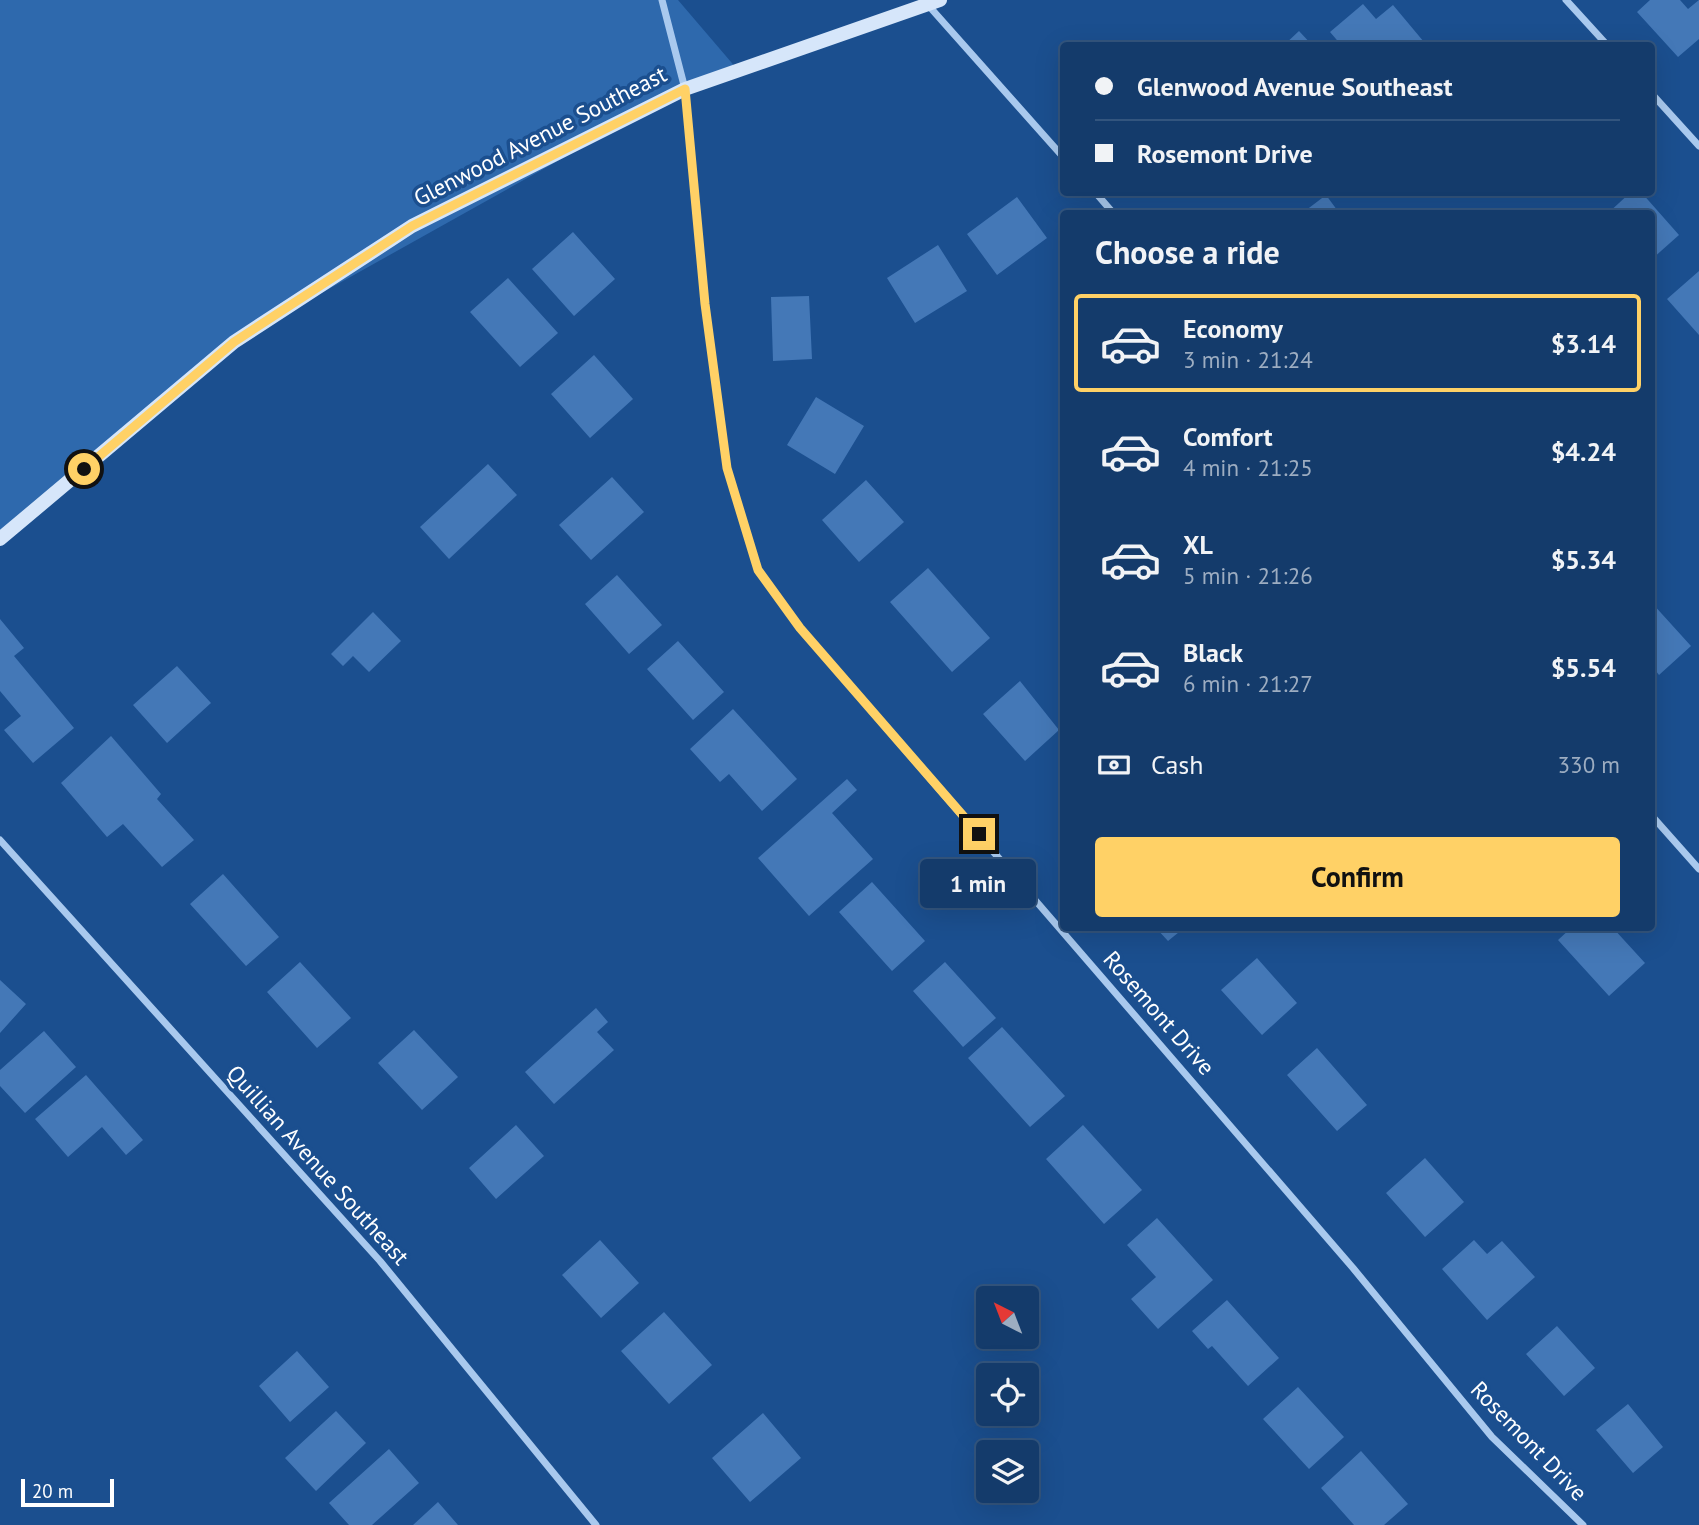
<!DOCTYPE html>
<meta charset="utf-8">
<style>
body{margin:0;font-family:"PT Sans",sans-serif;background:#214673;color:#f1f3f6;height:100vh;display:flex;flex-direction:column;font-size:26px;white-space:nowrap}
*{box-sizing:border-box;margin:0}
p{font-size:23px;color:#9dadc1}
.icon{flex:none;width:38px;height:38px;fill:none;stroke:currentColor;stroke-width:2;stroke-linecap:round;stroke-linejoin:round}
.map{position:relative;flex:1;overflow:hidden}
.sheet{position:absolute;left:1060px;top:210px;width:595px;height:721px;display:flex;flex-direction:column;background:#143b6b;border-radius:7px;box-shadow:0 7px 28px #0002,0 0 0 2px #33557e}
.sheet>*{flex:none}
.hud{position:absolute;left:1060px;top:42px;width:595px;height:154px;border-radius:7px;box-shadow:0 7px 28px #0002,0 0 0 2px #33557e;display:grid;align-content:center;height:154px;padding:0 35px;background:#143b6b}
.needle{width:46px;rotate:318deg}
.tools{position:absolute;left:976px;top:1286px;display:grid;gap:14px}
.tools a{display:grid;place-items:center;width:63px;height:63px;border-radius:7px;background:#143b6b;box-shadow:0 7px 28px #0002,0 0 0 2px #33557e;font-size:35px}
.scale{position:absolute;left:21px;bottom:18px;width:93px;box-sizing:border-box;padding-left:7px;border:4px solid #fff;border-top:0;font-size:19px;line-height:24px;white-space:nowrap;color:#fff;-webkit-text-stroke:5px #1b4f8f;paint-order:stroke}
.end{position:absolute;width:32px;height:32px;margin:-16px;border:9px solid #ffd166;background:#111;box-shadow:0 0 0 4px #111}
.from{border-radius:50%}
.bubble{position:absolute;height:49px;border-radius:7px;background:#143b6b;box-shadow:0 7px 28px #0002,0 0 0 2px #33557e;font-size:23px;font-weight:800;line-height:49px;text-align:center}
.hud b{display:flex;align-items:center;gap:24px;height:66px;font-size:26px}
.hud b+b{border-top:2px solid #33557e}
.hud i{width:18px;height:18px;background:#f1f3f6}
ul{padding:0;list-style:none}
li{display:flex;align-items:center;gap:21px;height:98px;margin:0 14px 10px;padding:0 21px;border:4px solid transparent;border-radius:7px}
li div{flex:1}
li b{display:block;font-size:26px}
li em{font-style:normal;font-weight:800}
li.current{border-color:#ffd166}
li>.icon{width:63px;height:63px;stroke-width:1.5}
h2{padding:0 35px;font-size:32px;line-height:84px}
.pay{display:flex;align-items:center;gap:18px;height:77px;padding:0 35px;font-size:26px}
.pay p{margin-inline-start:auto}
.cta{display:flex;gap:14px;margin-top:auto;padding:14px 35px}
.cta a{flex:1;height:80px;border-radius:7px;background:#ffd166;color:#111;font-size:28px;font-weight:800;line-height:80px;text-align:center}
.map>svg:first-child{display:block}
</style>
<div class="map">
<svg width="1699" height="1525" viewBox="0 0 1699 1525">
<rect width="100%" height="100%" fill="#1b4f8f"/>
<path fill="#2e69ad" d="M0 0H678L737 69 633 119 234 342 0 532Z"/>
<path fill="#4478b7" d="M1650 0H1680L1688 9 1699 0V39L1678 57 1637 12Z
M1363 4 1376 19 1393 5 1424 42 1419 46H1342L1330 32Z
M1299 31 1313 46H1283Z
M1631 192H1641L1679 235 1652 259V214H1607Z
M1326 195 1340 214H1301Z
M1017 197 1047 238 997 275 967 234Z
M573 232 615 279 574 316 532 269Z
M938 245 967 291 915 323 887 278Z
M1699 271V335L1667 299Z
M508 278 558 333 520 367 470 312Z
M809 296 812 359 773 361 771 297Z
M594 355 633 399 590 438 551 394Z
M816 397 864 426 835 474 787 445Z
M488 464 517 495 449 559 420 527Z
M612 477 644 512 591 560 559 525Z
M866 480 904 522 859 562 822 520Z
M928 568 990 638 952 672 890 602Z
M617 575 662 625 629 654 585 604Z
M1652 603 1691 646 1659 675 1652 666Z
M373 612 401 641 369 672 353 656 343 666 331 654Z
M0 619 24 648 14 656 74 728 33 763 4 730 21 716 0 691Z
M678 641 724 692 693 720 647 669Z
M177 666 211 703 167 743 133 705Z
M1020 681 1059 730 1025 761 983 714Z
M733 709 797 779 762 811 729 774 720 782 690 749Z
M111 736 161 794 157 799 194 840 162 867 123 824 107 837 61 783Z
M847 779 857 790 832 813 873 859 809 916 758 858Z
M223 874 279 937 246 966 190 904Z
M872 882 925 941 892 971 839 912Z
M1156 928H1184L1168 941Z
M1571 928H1613L1645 963 1609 996 1558 940Z
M1257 958 1297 1003 1262 1035 1221 990Z
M300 962 351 1018 317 1048 267 992Z
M945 962 996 1018 963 1047 913 991Z
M0 980 26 1004 0 1033Z
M596 1008 608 1022 597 1032 614 1050 554 1104 525 1072Z
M1002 1027 1065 1096 1030 1127 968 1058Z
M414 1030 458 1077 422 1110 378 1063Z
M44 1031 76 1067 25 1113 0 1086V1070Z
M1317 1048 1367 1105 1337 1131 1287 1075Z
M86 1075 143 1140 126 1155 102 1127 68 1157 35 1119Z
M516 1125 544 1156 496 1199 469 1168Z
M1083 1125 1142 1190 1104 1224 1046 1159Z
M1425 1158 1464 1202 1425 1237 1386 1193Z
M1157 1218 1213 1280 1158 1329 1131 1299 1156 1277 1127 1245Z
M600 1240 639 1283 601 1318 562 1275Z
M1474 1240 1487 1254 1502 1241 1535 1277 1487 1320 1442 1269Z
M1227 1300 1279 1358 1248 1386 1212 1346 1208 1349 1192 1331Z
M664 1312 712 1365 669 1404 621 1351Z
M1557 1326 1595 1368 1564 1396 1526 1354Z
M297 1351 329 1387 290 1422 259 1386Z
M1298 1387 1344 1437 1309 1469 1263 1419Z
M1628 1404 1663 1447 1633 1473 1596 1430Z
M336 1411 366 1443 316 1491 285 1458Z
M763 1413 801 1458 750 1502 712 1458Z
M389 1449 419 1483 372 1525H349L329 1503Z
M1361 1451 1408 1504 1384 1525H1354L1321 1488Z
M438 1502 458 1525H413Z"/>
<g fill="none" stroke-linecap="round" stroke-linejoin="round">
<path stroke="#a9c9ee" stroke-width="7" d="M662 0 685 89 705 304 727 469 758 570 800 628 1353 1268 1492 1437 1583 1525
M1566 0 1608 46
M928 5 1064 158
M1652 94 1699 146
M1095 192 1114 214
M1652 816 1699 869
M0 840 380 1261 596 1525"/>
<path stroke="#d6e6fa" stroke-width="14" d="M0 539 234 342 412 226 685 89 940 0"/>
</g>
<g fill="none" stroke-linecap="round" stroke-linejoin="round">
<path stroke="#ffd166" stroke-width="9" d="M84 469 234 342 412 226 685 89 705 304 727 468 758 570 800 628 979 834"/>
</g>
<g text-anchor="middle" stroke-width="7" stroke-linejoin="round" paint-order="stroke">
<g font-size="23" fill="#fff" stroke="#1b4f8f">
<text transform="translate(540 136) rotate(-27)" y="8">Glenwood Avenue Southeast</text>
<text transform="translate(1159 1013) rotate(49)" y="8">Rosemont Drive</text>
<text transform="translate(318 1165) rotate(48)" y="8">Quillian Avenue Southeast</text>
<text transform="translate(1529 1441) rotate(46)" y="8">Rosemont Drive</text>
</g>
</g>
</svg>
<div class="tools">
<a><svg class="needle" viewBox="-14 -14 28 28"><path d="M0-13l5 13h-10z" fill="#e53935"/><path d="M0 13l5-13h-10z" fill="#9dadc1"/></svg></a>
<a><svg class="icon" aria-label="locate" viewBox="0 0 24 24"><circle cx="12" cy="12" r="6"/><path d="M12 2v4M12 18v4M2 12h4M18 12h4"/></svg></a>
<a><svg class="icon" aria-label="layers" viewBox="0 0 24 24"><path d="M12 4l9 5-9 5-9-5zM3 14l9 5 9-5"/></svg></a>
</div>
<div class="scale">20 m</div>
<i class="end from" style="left:84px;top:469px"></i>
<i class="end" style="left:979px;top:834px"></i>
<div class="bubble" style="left:920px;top:859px;width:116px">1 min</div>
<div class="hud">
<b><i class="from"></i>Glenwood Avenue Southeast</b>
<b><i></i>Rosemont Drive</b>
</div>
<section class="sheet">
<h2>Choose a ride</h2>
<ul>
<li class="current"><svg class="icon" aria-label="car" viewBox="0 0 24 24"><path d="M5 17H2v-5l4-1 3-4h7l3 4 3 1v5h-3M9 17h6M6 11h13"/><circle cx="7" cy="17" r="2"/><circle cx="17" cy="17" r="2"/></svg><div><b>Economy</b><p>3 min · 21:24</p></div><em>$3.14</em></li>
<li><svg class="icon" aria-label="car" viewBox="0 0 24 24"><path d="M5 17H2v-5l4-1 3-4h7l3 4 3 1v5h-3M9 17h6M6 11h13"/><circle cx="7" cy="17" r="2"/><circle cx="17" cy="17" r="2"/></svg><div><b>Comfort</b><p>4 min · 21:25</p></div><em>$4.24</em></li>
<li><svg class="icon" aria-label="car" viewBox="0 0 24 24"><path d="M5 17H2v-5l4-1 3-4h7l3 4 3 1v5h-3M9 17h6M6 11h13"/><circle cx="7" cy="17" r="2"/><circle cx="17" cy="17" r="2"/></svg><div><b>XL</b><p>5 min · 21:26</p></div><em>$5.34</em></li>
<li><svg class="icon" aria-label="car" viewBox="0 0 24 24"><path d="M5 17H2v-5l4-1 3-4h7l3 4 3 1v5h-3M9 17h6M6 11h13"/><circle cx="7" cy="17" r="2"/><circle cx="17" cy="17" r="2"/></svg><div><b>Black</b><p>6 min · 21:27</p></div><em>$5.54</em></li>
</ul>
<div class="pay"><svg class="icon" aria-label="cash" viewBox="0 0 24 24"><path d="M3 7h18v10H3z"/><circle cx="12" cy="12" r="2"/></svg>Cash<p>330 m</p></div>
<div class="cta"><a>Confirm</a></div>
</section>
</div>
